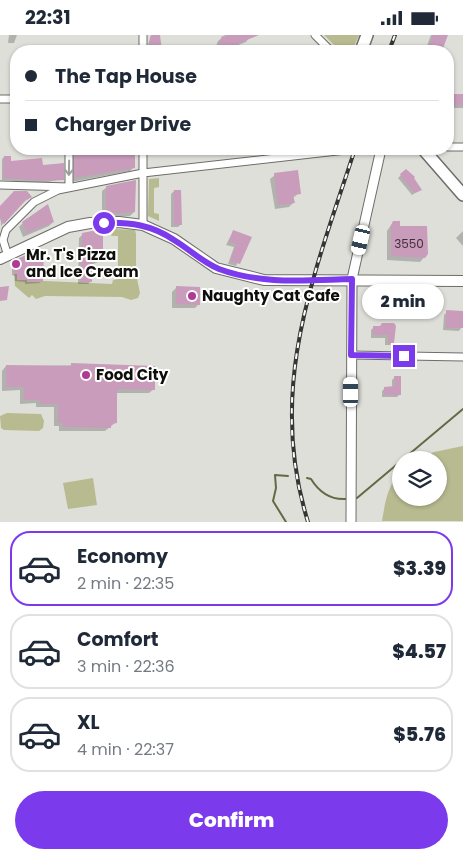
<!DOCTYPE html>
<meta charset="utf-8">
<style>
body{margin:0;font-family:Poppins,sans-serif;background:#f2f2f3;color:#1f2937;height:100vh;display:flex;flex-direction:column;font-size:19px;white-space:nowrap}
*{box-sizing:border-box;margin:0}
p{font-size:16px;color:#747a83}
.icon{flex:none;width:28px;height:28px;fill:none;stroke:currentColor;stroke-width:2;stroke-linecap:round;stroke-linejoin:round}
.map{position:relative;height:487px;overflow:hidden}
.drawer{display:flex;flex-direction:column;background:#fff;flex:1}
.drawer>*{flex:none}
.top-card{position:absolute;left:10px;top:10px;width:444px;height:110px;border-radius:20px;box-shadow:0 1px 4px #0004;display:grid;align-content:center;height:110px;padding:0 15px;background:#fff}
.tools{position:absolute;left:392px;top:416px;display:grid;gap:10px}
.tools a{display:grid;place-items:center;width:55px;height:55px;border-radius:50%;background:#fff;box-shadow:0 1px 4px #0004;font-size:25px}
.end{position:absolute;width:22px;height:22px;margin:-11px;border:6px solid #7c3aed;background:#fff;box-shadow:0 0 0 2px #fff}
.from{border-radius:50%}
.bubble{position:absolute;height:35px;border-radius:18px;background:#fff;box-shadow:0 1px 4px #0004;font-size:16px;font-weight:800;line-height:35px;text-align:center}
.car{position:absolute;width:15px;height:30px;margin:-15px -8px;border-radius:6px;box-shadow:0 0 4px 1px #0007;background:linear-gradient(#fff 24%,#345 0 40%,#fff 0 76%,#345 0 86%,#fff 0)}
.top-card b{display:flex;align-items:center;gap:18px;height:48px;font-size:19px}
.top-card b+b{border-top:1px solid #e0e1e3}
.top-card i{width:12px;height:12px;background:#1f2937}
ul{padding:9px 0 0;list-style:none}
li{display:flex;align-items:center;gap:15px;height:75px;margin:0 10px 8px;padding:0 5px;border:2px solid #e0e1e3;border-radius:20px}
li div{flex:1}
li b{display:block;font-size:19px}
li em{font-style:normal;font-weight:800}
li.current{border-color:#7c3aed}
li>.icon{width:45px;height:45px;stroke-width:1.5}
.action{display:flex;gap:10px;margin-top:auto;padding:10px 15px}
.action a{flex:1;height:58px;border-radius:30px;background:#7c3aed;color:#fff;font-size:20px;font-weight:800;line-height:58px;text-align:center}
.status{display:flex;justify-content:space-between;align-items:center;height:35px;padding:0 25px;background:#fff;direction:ltr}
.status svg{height:14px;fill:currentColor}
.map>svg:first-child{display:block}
</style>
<div class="status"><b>22:31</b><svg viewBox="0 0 49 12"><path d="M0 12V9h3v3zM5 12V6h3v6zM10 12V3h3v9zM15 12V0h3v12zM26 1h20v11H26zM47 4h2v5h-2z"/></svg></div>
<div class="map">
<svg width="463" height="487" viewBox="0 0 463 487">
<rect width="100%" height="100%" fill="#dedfd9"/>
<path fill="#b8bb90" d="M324 0H359L352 16H340Z
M159 143V152L154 153V178L159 179V186L148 181 149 144Z
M114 194 135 195 136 199V239L140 258 138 263 131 265 122 262 45 261 36 264 32 260 29 263 15 251 14 239H17V245H27V247L45 246 112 249 113 245 118 244V201H111Z
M7 378 41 379 44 386 43 393 39 396 4 395 1 393 0 381Z
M463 411V486H382C385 469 387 450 401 437V462H439V425H417L434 417Z
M93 443 97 470 68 474 63 448Z"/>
<path fill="#0003" d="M9 0H17L14 8H8Z
M151 0H159L160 16H146Z
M225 0H251L246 7 238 10 242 12 241 16H214L218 6Z
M431 0H446L441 16H425Z
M463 60V73H448V61Z
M69 114H134V132L130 136 71 147Z
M4 122 10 128 42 132 62 144 43 148 2 145V124Z
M406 135 420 155 412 160 398 143Z
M275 140 299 158 293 163V168L289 172 275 174 270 144Z
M107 152 134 177 130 181 102 183V156Z
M174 156 181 189 178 192H171V159Z
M30 162 21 168 1 191 0 172Z
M53 187 49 191 23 202 19 192 23 188Z
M393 187 427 219 420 227 387 225V196Z
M233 196 250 203 236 231 228 229 234 212 226 210Z
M463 196V211L456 203Z
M82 200 102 218 98 227 91 230V246L88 249H78L79 203Z
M14 227 42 246 39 248 25 249V247L15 246V241L12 240V230Z
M176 253 199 269 195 273H172V257Z
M447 277 463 281V290L459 296 443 295 444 280Z
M393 290V307L390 310H385V303H371V295L374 292Z
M100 330 154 354 149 358H116L115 388 105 396H59V391H54V372H36V368L20 369V355L2 356V336L6 331Z
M395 342 400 359 397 362H382V356L385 353H392V345Z"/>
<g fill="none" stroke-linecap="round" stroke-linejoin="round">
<path stroke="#666845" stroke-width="2" d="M307 443 311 444C319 457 330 465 346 464
M357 463 463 374
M286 487 273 466 276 453 275 440 288 441"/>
</g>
<path fill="#c99cbb" d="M151 0H160L162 16H148Z
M227 0H259L237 9 244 11 242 16H216L222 1 226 2Z
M433 0H448L442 16H427Z
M448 59H463V70L448 71Z
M74 114H135V133L74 143Z
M4 121H11V126L42 123 43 130 64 128V145L46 146 3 143Z
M406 134 415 142 414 143 422 155 415 158 402 143 400 139Z
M298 135 301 159 293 160 295 168 278 170 274 138Z
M136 145 135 177 106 179V151Z
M174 155H181L182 190H174Z
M14 156H27L32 162 25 166 4 189 0 184V171Z
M48 169 54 187 27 198 22 187Z
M393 186H400V191H427L428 219 425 223 391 221V191Z
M233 195 252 202 240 229 230 226 236 209 229 207Z
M92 196 103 197V219H99V227H92V247H81L82 198Z
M39 214 44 216 43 247H27V245H17V239H14L13 226Z
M9 251 7 265 0 266V252Z
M176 251 200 252V270L176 269Z
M446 275 463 276V293H446Z
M382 288H394L396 291 394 308H388V300H373V291H380Z
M71 328 155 331V355L117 354V388L111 389V393L63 392V388H58V369H40V365H24V352H6V330L71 331Z
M394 341H401V360H384V352L395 351Z"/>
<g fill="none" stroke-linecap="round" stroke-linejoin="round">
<defs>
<path id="minor" d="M315 0 331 16
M143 16V0
M0 64H16
M448 112H463
M0 150 69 152V114
M143 190V114
M8 221 3 205 6 195 34 167 58 155 143 138 355 114
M351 320 463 322"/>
<path id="tertiary" d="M351 487 352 244 381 114"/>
<path id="secondary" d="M0 224 68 192 90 188 119 187 143 190 174 204 216 233 264 245 463 246"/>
<path id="primary" d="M361 16 367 0
M423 114 463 160"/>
</defs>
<use href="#minor" stroke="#6d6e69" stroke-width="9"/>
<use href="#tertiary" stroke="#6d6e69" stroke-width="11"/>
<use href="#secondary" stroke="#6d6e69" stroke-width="12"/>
<use href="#primary" stroke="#6d6e69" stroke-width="14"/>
<use href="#minor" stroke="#fff" stroke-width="7"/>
<use href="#tertiary" stroke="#fff" stroke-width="9"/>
<use href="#secondary" stroke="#fff" stroke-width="10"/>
<use href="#primary" stroke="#fff" stroke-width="11"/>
<defs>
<path id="rail" d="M389 16 395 0
M308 487C266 353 314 240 355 114"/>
</defs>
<use href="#rail" stroke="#353633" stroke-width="4"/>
<use href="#rail" stroke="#fffffe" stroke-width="2" stroke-dasharray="5.5" stroke-linecap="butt"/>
</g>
<defs><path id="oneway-shaft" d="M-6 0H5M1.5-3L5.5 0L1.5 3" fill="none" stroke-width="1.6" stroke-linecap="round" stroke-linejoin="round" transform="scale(1.25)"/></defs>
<use stroke="#9f9f9e" href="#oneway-shaft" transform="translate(69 133) rotate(91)"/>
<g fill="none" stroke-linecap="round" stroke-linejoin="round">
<path stroke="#7c3aed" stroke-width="6" d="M104 188C130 187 152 190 174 205 189 214 202 227 219 234 262 250 307 245 352 244L351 320 404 321"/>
</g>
<g fill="#ae3a94" stroke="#fffffe" stroke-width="2">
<circle cx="16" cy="229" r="5"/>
<circle cx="192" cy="261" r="5"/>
<circle cx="86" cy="340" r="5"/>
</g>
<g text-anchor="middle" stroke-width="4" stroke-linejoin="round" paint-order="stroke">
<g font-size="12" fill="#3d3238">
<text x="409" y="213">3550</text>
</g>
<g font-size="15" font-weight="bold" fill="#0e0f0d" stroke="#fffffe" text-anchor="start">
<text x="26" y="225">Mr. T's Pizza<tspan x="26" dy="17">and Ice Cream</tspan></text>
<text x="202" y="266">Naughty Cat Cafe</text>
<text x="96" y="345">Food City</text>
</g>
</g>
</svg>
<div class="tools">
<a><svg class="icon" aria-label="layers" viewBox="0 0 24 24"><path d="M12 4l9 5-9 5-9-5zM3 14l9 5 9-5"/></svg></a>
</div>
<i class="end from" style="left:104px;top:188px"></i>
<i class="end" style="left:404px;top:321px"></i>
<div class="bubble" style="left:362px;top:249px;width:82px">2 min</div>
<i class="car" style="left:361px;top:205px;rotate:193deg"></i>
<i class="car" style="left:351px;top:357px;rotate:0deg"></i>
<div class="top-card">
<b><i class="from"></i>The Tap House</b>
<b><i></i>Charger Drive</b>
</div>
</div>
<section class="drawer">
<ul>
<li class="current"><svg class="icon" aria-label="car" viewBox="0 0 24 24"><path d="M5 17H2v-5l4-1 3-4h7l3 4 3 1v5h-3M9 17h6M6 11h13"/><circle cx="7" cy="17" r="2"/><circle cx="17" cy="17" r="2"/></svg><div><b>Economy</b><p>2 min · 22:35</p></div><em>$3.39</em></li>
<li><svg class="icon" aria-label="car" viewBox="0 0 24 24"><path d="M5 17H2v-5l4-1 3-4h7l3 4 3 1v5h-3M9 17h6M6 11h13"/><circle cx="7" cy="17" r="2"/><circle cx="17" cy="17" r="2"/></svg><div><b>Comfort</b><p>3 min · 22:36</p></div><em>$4.57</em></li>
<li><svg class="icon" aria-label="car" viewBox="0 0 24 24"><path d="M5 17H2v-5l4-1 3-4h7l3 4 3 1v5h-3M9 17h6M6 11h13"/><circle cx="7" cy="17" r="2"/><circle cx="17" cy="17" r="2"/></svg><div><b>XL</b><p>4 min · 22:37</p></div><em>$5.76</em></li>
</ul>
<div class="action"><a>Confirm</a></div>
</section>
